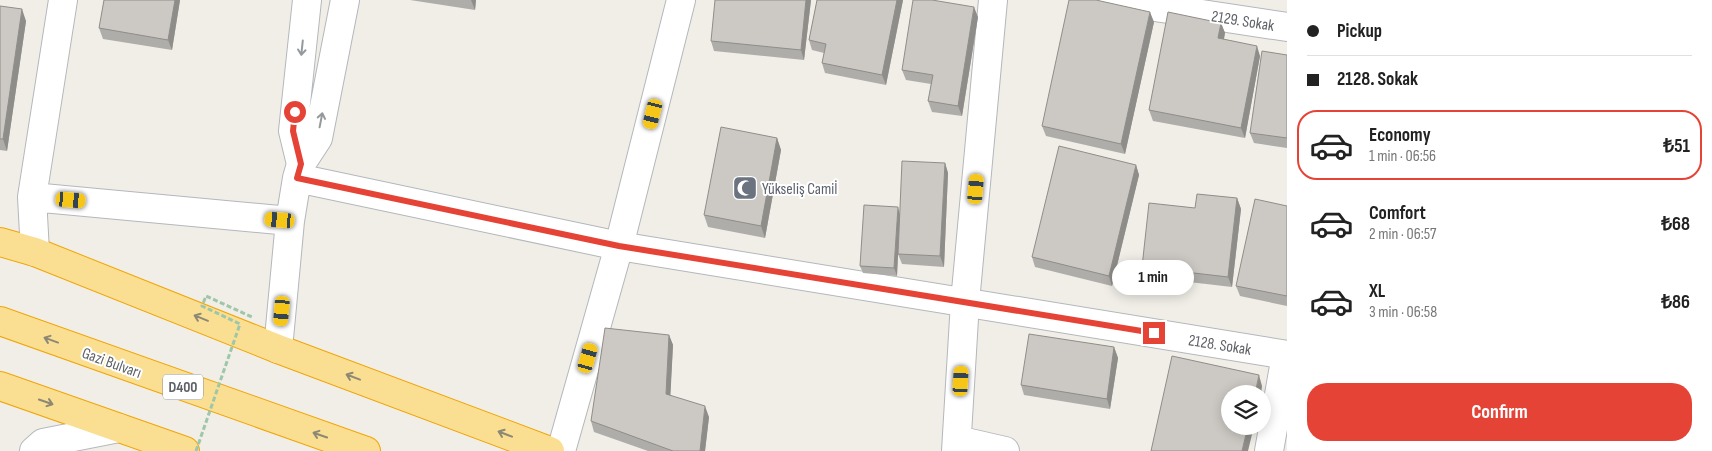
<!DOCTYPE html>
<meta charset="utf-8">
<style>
body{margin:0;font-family:"Sofia Sans Condensed",sans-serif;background:#f2f2f2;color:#222;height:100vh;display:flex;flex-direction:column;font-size:19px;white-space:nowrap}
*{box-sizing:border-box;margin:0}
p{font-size:16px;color:#767676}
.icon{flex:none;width:28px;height:28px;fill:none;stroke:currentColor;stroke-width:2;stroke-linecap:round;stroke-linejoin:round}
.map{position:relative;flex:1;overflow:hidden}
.details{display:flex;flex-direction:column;background:#fff;width:425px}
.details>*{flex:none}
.guide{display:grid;align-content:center;height:110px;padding:0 20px;background:#fff}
.fabs{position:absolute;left:1221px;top:385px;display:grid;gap:10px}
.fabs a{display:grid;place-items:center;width:50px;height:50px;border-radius:50%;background:#fff;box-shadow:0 2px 12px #0003;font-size:25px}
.end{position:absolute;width:22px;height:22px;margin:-11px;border:6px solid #e64337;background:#fff;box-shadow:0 0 0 2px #fff}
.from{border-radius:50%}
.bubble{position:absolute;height:35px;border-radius:18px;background:#fff;box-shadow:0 2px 12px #0003;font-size:16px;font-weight:700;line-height:35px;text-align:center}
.car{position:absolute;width:15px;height:30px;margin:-15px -8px;border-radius:6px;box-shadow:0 0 4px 1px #0007;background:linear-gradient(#f5c518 24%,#345 0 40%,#f5c518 0 76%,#345 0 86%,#f5c518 0)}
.guide b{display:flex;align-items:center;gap:18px;height:48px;font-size:19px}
.guide b+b{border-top:1px solid #e0e0e0}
.guide i{width:12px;height:12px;background:#222}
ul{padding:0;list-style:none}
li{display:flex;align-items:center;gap:15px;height:70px;margin:0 10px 8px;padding:0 10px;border:2px solid transparent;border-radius:20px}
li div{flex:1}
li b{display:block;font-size:19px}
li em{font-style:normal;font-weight:700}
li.active{border-color:#e64337}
li>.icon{width:45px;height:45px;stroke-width:1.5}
.primary-button{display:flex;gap:10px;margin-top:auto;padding:10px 20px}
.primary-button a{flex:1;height:58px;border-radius:20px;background:#e64337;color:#fff;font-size:20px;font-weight:700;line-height:58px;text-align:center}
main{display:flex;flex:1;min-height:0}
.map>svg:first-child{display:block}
</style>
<main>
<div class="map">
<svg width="1287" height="451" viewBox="0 0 1287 451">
<rect width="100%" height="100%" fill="#f0eee7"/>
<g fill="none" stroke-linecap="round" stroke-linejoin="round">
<defs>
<path id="street" d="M1109 0 1287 27
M301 164 293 131 307 0
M297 178 619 246 1287 355
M32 197 290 221
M35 252 32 197 63 0
M278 349 290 221 297 178 301 164 318 138 345 0
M957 440 1005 451
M561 451 619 246 681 0
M956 451 965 302 993 0
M1269 451 1286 355"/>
<path id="secondary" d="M34 451 43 443 119 428"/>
<path id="highway" d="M0 242 35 252 278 349 550 451
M0 321 366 451
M0 386 185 451"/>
</defs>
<use href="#street" stroke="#b4b7bb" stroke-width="30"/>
<use href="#secondary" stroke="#b5b9be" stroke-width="30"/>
<use href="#highway" stroke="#f1a506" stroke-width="30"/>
<use href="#street" stroke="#fff" stroke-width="28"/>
<use href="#secondary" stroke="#fff" stroke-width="28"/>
<use href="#highway" stroke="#fadf93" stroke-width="28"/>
<path stroke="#9ec7a9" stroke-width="3" stroke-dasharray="5 2.5" stroke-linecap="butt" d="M196 451 240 324 202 306 206 296 252 317"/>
</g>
<path fill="#afada9" d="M104 0H180L172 50 103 39 99 28Z
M410 0H476L475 10Z
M811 0 804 60 714 51 711 41Z
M817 0H903L886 85 825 73 822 63 824 53 812 50 809 40Z
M0 6 26 21 7 151 0 150Z
M978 17 962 116 932 112 928 101 931 84 906 80 902 70Z
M1154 22 1125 154 1046 136 1042 126Z
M1221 23 1225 33 1224 39 1260 56 1245 138 1153 121 1149 110Z
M1287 55V148L1254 143 1250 133Z
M777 138 781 150 765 238 708 227 704 215Z
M945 163 948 173 944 267 902 264 898 254V248L897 276 863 273 860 266 900 213Z
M1136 165 1139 175 1112 286 1035 267 1032 257Z
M1237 198 1241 209 1232 287 1146 277 1142 267 1195 208Z
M1287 206V306L1240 296 1236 286Z
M669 335 673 345 670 395 709 417 705 451H648L594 432 591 421Z
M1114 347 1118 358 1110 409 1024 395 1021 385Z"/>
<path fill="#8f8d89" d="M175 0H180L172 50 168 40Z
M471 0H476L475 10Z
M806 0H811L804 60 801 50Z
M897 0H903L886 85 882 75Z
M974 7 978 17 962 116 958 106Z
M22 9 26 21 7 151 3 139Z
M1150 12 1154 22 1125 154 1121 144Z
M1221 23 1225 33 1222 48 1218 38Z
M1257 46 1260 56 1245 138 1241 128Z
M777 138 781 150 765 238 761 226Z
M945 163 948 173 944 267 940 256Z
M1136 165 1139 175 1112 286 1109 276Z
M1237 198 1241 209 1232 287 1228 277Z
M898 207 900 215 897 276 894 268Z
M669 335 673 345 670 404 666 394Z
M1114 347 1118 358 1110 409 1107 399Z
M1259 375 1262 386 1261 394H1255Z
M705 406 709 417 705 451H700Z
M1248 426H1254L1248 451H1242Z"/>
<path fill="#ccc9c4" stroke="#8f8d89" d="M104 0H175L168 40 99 28Z
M715 0H806L801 50 711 41Z
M817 0H897L882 75 822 63 826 44 809 40Z
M913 0H932L974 7 958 106 928 101 933 75 902 70Z
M1069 0H1096L1150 12 1121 144 1042 126Z
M0 6 22 9 3 139H0Z
M1168 12 1221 23 1218 38 1257 46 1241 128 1149 110Z
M1262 51 1287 55V138L1250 133Z
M721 127 777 138 761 226 704 215Z
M1059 146 1136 165 1109 276 1032 257Z
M902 161 945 163 940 256 898 254Z
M1197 194 1237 198 1228 277 1142 267 1149 203 1195 208Z
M1255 199 1287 206V296L1236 286Z
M864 205 898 207 894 268 860 266Z
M605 328 669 335 666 394 705 406 700 451H673L591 421Z
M1029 334 1114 347 1107 399 1021 385Z
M1172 356 1259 375 1255 394H1230V426H1248L1242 451H1151Z"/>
<defs><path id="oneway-shaft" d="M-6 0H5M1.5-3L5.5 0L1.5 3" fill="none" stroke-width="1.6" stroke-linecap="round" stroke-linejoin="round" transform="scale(1.25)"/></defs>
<g stroke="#96999c">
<use href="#oneway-shaft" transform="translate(302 48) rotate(96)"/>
<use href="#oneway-shaft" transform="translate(321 120) rotate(-79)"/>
</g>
<g stroke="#8d8874">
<use href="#oneway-shaft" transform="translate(201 318) rotate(-158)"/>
<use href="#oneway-shaft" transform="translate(51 340) rotate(-160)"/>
<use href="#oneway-shaft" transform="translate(353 377) rotate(-159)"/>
<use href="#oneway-shaft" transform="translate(46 402) rotate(19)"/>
<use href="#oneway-shaft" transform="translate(505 434) rotate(-159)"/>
<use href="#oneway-shaft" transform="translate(320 435) rotate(-161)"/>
</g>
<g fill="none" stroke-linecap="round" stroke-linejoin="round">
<path stroke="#e64337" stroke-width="6" d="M295 112 293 131 301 164 297 178 619 246 1154 333"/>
</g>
<defs>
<symbol id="mosque-square" viewBox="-11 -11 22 22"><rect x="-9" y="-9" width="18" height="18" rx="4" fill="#6b7280" stroke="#fff"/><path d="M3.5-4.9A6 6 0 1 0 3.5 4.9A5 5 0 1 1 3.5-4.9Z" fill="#fff"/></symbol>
</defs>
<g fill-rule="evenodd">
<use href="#mosque-square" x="731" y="174" width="28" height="28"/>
</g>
<g text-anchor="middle" stroke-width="4" stroke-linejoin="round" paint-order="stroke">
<rect fill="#fff" stroke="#8e9195" stroke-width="1" x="163" y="374.5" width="40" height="25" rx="4"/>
<g font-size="15" font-weight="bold" fill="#5e6267">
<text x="183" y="392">D400</text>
</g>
<g font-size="16" fill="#5e6267" stroke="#fff">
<text transform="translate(1243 20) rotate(9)" y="6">2129. Sokak</text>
<text transform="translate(1220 344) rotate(9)" y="6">2128. Sokak</text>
<text transform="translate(112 362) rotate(20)" y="6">Gazi Bulvarı</text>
</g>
<g font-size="16" fill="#5b616d" stroke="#fff" text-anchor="start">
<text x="762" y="194">Yükseliş Camiİ</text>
</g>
</g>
</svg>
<div class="fabs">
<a><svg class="icon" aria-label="layers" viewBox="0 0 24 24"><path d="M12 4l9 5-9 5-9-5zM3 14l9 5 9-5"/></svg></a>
</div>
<i class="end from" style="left:295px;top:112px"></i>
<i class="end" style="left:1154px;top:333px"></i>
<div class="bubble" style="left:1112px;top:260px;width:82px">1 min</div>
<i class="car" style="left:653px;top:114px;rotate:194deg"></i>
<i class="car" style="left:976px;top:189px;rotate:5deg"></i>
<i class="car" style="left:71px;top:200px;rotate:95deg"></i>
<i class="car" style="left:280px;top:220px;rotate:275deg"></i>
<i class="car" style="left:282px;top:311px;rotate:185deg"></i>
<i class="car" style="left:588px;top:358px;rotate:16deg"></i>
<i class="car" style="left:961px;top:381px;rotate:3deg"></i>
</div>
<section class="details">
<div class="guide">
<b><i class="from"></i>Pickup</b>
<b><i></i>2128. Sokak</b>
</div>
<ul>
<li class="active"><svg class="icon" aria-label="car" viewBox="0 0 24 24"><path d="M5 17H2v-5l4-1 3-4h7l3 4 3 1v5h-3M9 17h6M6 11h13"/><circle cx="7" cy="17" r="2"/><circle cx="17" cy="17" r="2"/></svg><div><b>Economy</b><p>1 min · 06:56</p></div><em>₺51</em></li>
<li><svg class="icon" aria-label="car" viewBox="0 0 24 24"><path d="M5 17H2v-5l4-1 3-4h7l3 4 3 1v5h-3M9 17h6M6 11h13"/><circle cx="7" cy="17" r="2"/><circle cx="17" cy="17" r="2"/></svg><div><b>Comfort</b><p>2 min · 06:57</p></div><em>₺68</em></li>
<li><svg class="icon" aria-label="car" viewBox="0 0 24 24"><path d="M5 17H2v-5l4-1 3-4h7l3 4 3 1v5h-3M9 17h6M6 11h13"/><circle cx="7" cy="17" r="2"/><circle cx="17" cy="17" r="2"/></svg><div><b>XL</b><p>3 min · 06:58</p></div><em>₺86</em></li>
</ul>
<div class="primary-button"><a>Confirm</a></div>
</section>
</main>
